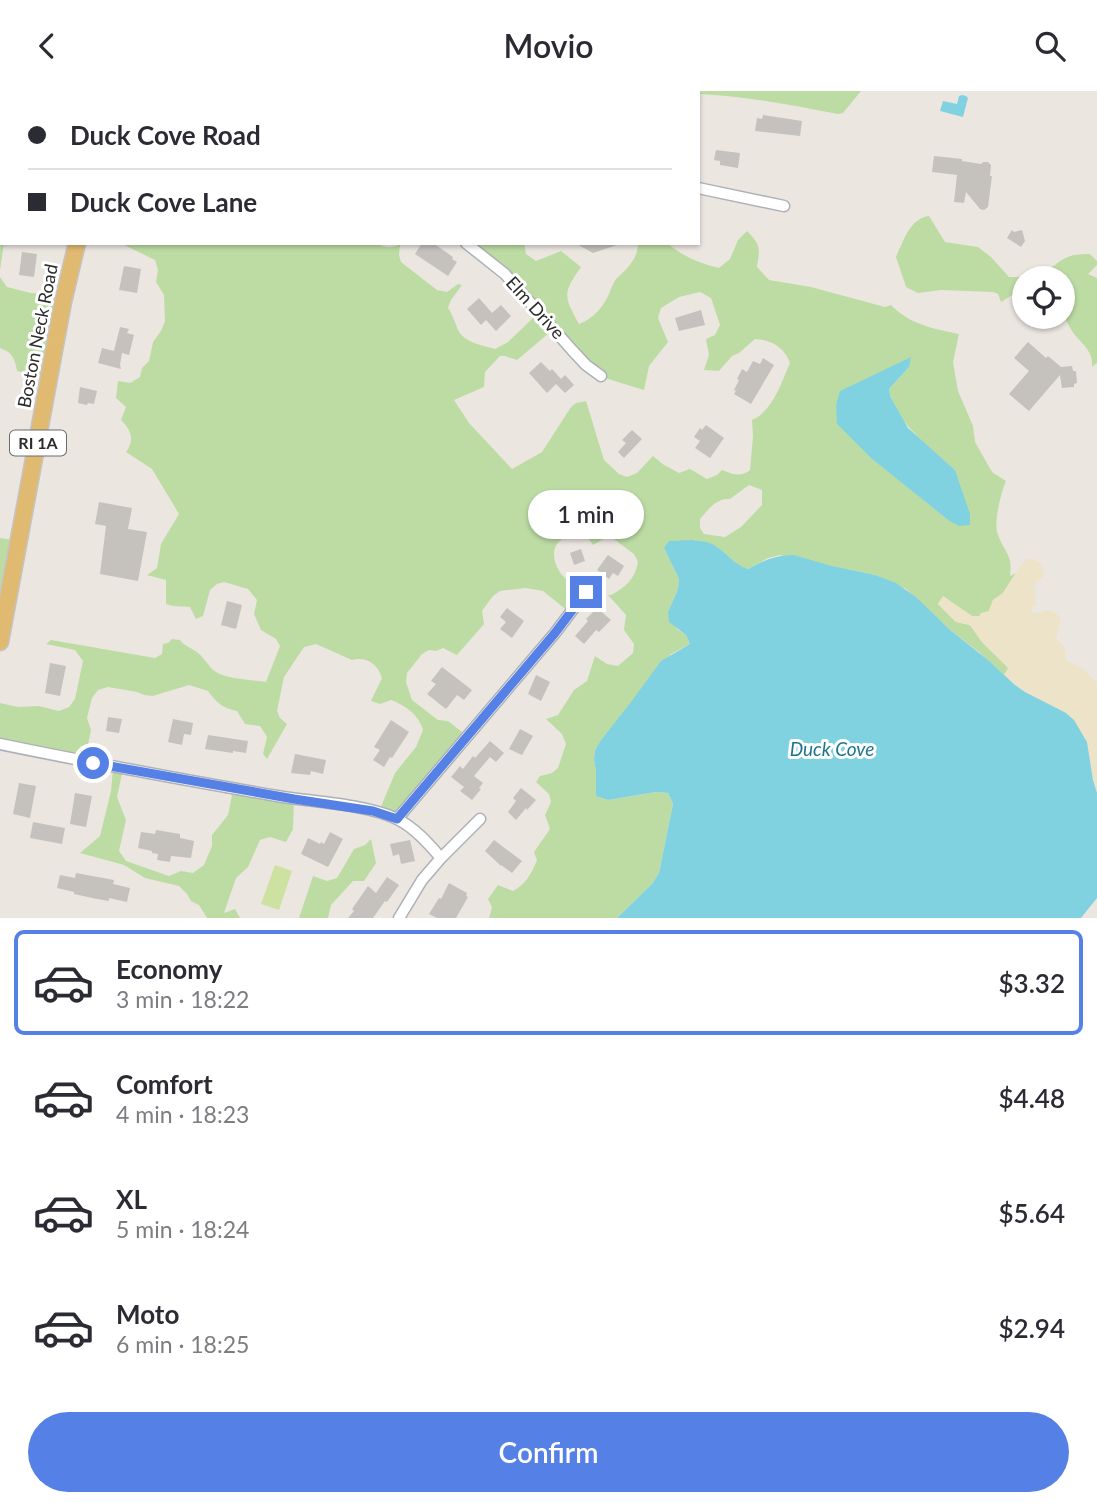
<!DOCTYPE html>
<meta charset="utf-8">
<style>
body{margin:0;font-family:Lato,sans-serif;background:#f7f7f7;color:#2b2b33;height:100vh;display:flex;flex-direction:column;font-size:26px;white-space:nowrap}
*{box-sizing:border-box;margin:0}
p{font-size:23px;color:#7c7c81}
.icon{flex:none;width:38px;height:38px;fill:none;stroke:currentColor;stroke-width:2;stroke-linecap:round;stroke-linejoin:round}
.map{position:relative;height:827px;overflow:hidden}
.panel{display:flex;flex-direction:column;background:#fff;flex:1}
.panel>*{flex:none}
.guide{position:absolute;left:0px;top:0px;width:700px;height:154px;box-shadow:0 2px 5px #0004;display:grid;align-content:center;height:154px;padding:0 28px;background:#fff}
.fabs{position:absolute;left:1012px;top:175px;display:grid;gap:14px}
.fabs a{display:grid;place-items:center;width:63px;height:63px;border-radius:50%;background:#fff;box-shadow:0 2px 5px #0004;font-size:35px}
.end{position:absolute;width:32px;height:32px;margin:-16px;border:9px solid #5580e5;background:#fff;box-shadow:0 0 0 4px #fff}
.from{border-radius:50%}
.bubble{position:absolute;height:49px;border-radius:24px;background:#fff;box-shadow:0 2px 5px #0004;font-size:23px;font-weight:600;line-height:49px;text-align:center}
.guide b{display:flex;align-items:center;gap:24px;height:66px;font-size:26px}
.guide b+b{border-top:2px solid #e1e1e2}
.guide i{width:18px;height:18px;background:#2b2b33}
ul{padding:12px 0 0;list-style:none}
li{display:flex;align-items:center;gap:21px;height:105px;margin:0 14px 10px;padding:0 14px;border:4px solid transparent;border-radius:10px}
li div{flex:1}
li b{display:block;font-size:26px}
li em{font-style:normal;font-weight:600}
li.current{border-color:#5580e5}
li>.icon{width:63px;height:63px;stroke-width:1.5}
.button{display:flex;gap:14px;margin-top:auto;padding:14px 28px}
.button a{flex:1;height:80px;border-radius:42px;background:#5580e5;color:#fff;font-size:28px;font-weight:600;line-height:80px;text-align:center}
header{display:flex;justify-content:space-between;align-items:center;height:91px;padding:0 28px;background:#fff;font-size:32px;font-weight:600}
.map>svg:first-child{display:block}
</style>
<header><svg class="icon" aria-label="back" viewBox="0 0 24 24"><path d="M15 5l-7 7 7 7"/></svg>Movio<svg class="icon" aria-label="search" viewBox="0 0 24 24"><circle cx="10" cy="10" r="6"/><path d="M15 15l6 6"/></svg></header>
<div class="map">
<svg width="1097" height="827" viewBox="0 0 1097 827">
<rect width="100%" height="100%" fill="#ece6e1"/>
<path fill="#bddca4" fill-rule="evenodd" d="M0 0H14V2H2V152H4L0 179Z
M504 0H861L843 22 838 23C792 14 745 5 698 3V2H504Z
M929 125 945 151 978 156 991 166 1009 186C1018 186 1029 187 1038 183 1061 175 1059 162 1090 163L1097 170V174L1088 183 1097 187V272L1092 276C1094 259 1080 252 1072 240 1068 234 1067 229 1062 224V187H1024V201L1019 200 1001 211 998 203 993 201 941 199 918 202 906 196 896 166C903 151 910 127 929 125Z
M747 140C761 154 760 157 757 176L769 189 811 196 885 216 891 214C909 233 934 238 959 243L953 271 958 300 973 335 975 351 992 381 1006 390C1001 402 993 432 998 444 1005 462 1013 464 1010 485L1016 482 1003 502 993 509 989 520 979 526 972 525 943 506 938 513 956 531 970 534 982 551 1009 577 1004 584 979 561 949 538 906 498 875 484 780 464 768 467 748 478C740 476 735 471 728 466 705 447 691 445 664 457L679 488 678 498 668 521 677 538 686 544 690 553 671 563 601 649 595 659 594 669 596 680 597 705 608 709 656 701 668 702 673 713 659 782 652 793 617 827H489L492 816 488 808 498 794 513 800C525 794 532 782 537 769L534 761 550 738 545 724 551 711 549 703 536 691 540 685 552 682 558 677 566 653 562 643 546 628 558 624 574 599 587 590 595 565 607 573 618 575 633 562 634 553 624 539 626 524 608 504H611C626 496 635 488 638 471L634 463 611 446H607L593 454 585 443C576 442 572 444 564 447 548 455 554 475 563 485 568 491 574 496 580 501L579 505 569 521 543 500 526 497 500 500 493 505 482 520 484 533 457 564 443 557 436 560 429 559 422 563 407 582 406 591 412 609 438 629 448 630 466 644 399 726 380 718 395 682 416 656 423 639C419 624 405 614 391 609L380 613 371 610 382 587C378 573 366 565 352 569L316 553 304 556 284 586 277 620 280 627 287 633 267 668 263 663 267 646 260 635 245 633 237 620C222 617 217 612 208 600L189 594 153 605 144 604 137 601 108 596 98 599 92 607 87 627 91 639 85 667 0 652V612L18 616 39 615 59 620 69 616 75 608 83 570 75 559 46 553 51 549 155 567 162 563 163 553 168 552 172 548 180 549C185 556 191 556 198 562 205 567 208 576 216 581 227 588 253 589 266 591L280 555 276 548 261 539 254 523 257 509 248 498 224 491 217 493 210 499 203 525 196 528 190 516 173 515 166 513V489L147 484 157 477 161 453 179 423 152 378 126 361C135 348 131 339 121 329L126 316 116 307 118 290 130 292 140 286 142 277 149 270 153 251 161 240 165 230 164 204 156 191 158 179 155 169 120 152H377C383 157 393 158 400 153L399 164 401 171 437 199 447 201 458 193 462 194 451 209 448 217C453 224 455 232 458 239 465 252 482 254 495 258L508 251 534 226V223L504 187 460 152H524L526 163 536 170 561 160 581 176C562 203 564 205 579 233 593 228 603 216 609 203 611 198 613 192 616 188 627 178 638 168 638 152H667C682 165 701 173 719 177L730 168 738 149ZM700 201 711 207 720 234 715 244 706 248 709 264 704 279 719 280 732 265 739 262 755 248C771 249 784 256 790 272 781 292 773 320 752 329L753 345 750 379C740 387 733 383 722 379L717 384 707 388 690 378 679 382 664 374 653 365 637 382 627 386 619 383 604 369 586 310 576 312 571 316 542 361 512 378 469 332 454 309 484 296 485 281 500 265H505L517 269 549 242 572 267 595 284 644 299 649 275 668 251 658 227 661 217 679 206ZM909 276 889 298C895 332 931 357 955 379L948 429 872 367 840 300ZM749 394 762 399V414L741 436 725 446 704 443 700 437V428C709 418 716 407 730 408Z
M0 186 7 196 31 202 62 204 48 287 17 280C15 268 12 261 0 257Z
M0 447 19 450 0 508Z
M113 678H123L117 706 126 729 119 760 126 770 169 785 181 780 193 782 204 774 212 755V744L228 724 233 699 294 707 293 738 286 751 270 746 260 749 248 776 236 787 224 822 235 818 240 827H207L199 814 191 810 187 803 179 795 145 787 124 774 80 762 100 745 111 700Z
M371 748 376 772 364 790H353L331 814 328 827H299L313 785 327 790 337 787 354 758 365 754Z"/>
<path fill="#ede3c8" d="M1027 468C1039 468 1045 474 1043 486L1035 492V509L1037 514H1033L1032 521 1037 522 1048 519 1056 522 1061 529 1056 548C1065 554 1066 559 1066 569L1083 578 1097 592V702L1093 689 1087 651 1046 613 1025 601 1004 584 1008 577 982 551 970 534 956 531 938 513 943 505 972 525H979L981 522 989 520 993 509 1003 502 1020 475Z"/>
<path fill="#cde2a1" d="M275 774 292 780 279 819 261 813Z"/>
<path fill="#81d2e1" d="M962 4 966 5 968 7 963 26 940 20 943 10 957 13 959 5Z
M911 266 909 276 889 298 891 307 908 337 955 379 970 423V434L959 435 948 429 871 367 837 333 836 314 840 300Z
M691 449C699 450 707 450 714 454 726 461 734 474 748 478 763 470 775 464 794 464L828 474 875 484 896 492 916 506 949 538 988 569 1015 594 1025 601 1066 622 1074 629 1087 651 1093 689 1097 702V807L1081 827H617L652 793 659 782 673 713 668 702 656 701 608 709 596 705V680L594 669 595 659 601 649 631 611 661 570 690 553 686 544 669 531 668 521 678 498 679 488 664 457 669 450Z"/>
<path fill="#c5c1bc" d="M763 24 802 30 800 45 755 40 757 27 762 28Z
M716 59 740 62 738 77 720 74V70L714 69Z
M934 65 962 68V70L981 73 983 71H988L991 74 990 85H992L988 116 984 119 980 118 966 101 964 112 954 111 957 84 932 81Z
M1012 139 1014 141 1022 139 1025 150 1021 156 1007 147Z
M422 152H433L453 166 452 168 457 171 448 185 415 163Z
M575 152H617V154L593 162Z
M22 161 37 163 34 186 19 184Z
M124 175 141 178 137 202 119 199Z
M479 207 492 222 501 214 511 225 496 240 486 229 481 234 467 218Z
M701 219 705 234 679 240 675 227Z
M120 236 129 238 127 242 134 244 129 264 122 262 120 274 121 278 98 272 102 257 114 260Z
M1028 251 1046 267 1048 265 1061 276 1072 275 1073 280H1076L1077 292 1074 293V296L1062 297 1060 284 1029 320 1009 303 1029 280 1014 267Z
M763 267 774 274 751 313 734 303 736 300 734 299 739 289 737 288 742 278 747 281 753 270 760 273Z
M541 271 550 280 552 278 561 288 565 284 574 294 565 302 556 293 547 302 529 282Z
M80 296 97 300 94 313 88 312 87 314 78 312Z
M706 334 724 347 710 367 695 357 700 350 694 346 700 337 702 339Z
M632 339 642 348 624 367 618 361 626 352 622 349Z
M99 411 132 417 128 438 147 441 138 490 100 483 106 435 95 433Z
M581 458 585 470 574 474 570 462Z
M608 464 624 475 618 485 613 482 609 488 597 479Z
M227 510 242 514 236 538 221 534Z
M507 517 524 530 512 547 500 538 506 531 500 526Z
M597 517 611 529 599 541 596 539 584 553 575 545 588 530 586 528Z
M50 572 66 575 60 605 45 602Z
M442 576 472 599 464 609 457 604 446 618 427 603 436 593 431 590Z
M536 584 550 591 541 610 528 603Z
M108 626 122 628 119 642 106 640Z
M173 628 193 632 191 644 184 643 182 654 168 651Z
M391 629 409 641 392 667 390 666 384 676 373 669 380 659 374 656Z
M520 638 533 645 522 664 509 658Z
M208 644 248 650 246 662 233 660V662L205 658Z
M490 650 504 662 496 671 490 666 474 685 483 692 479 697 481 698 472 709 460 700 464 696 451 686 460 675 463 678 473 665 475 667Z
M295 663 326 669 323 683 311 680 310 684 291 682Z
M19 692 36 695 30 727 13 723Z
M521 697 536 709 527 719 526 717 516 729 508 721 516 710 513 707Z
M75 702 92 705 86 736 70 733Z
M33 731 65 737 62 753 30 747Z
M156 739 180 743V747L194 750 191 767 171 765 170 771 157 769 158 763 152 762V760L138 757 141 741 155 743Z
M330 741 343 748 328 776 301 763 308 747 320 753 321 751 324 753Z
M410 749 415 770 401 773 399 763 393 765 390 753Z
M494 749 522 770 512 782 501 774V775L485 760Z
M76 782 114 789 113 793 130 797 127 811 109 807V810L97 808 74 803V801L57 797 60 784 75 787Z
M387 786 399 794 387 811 385 810 373 827H348L354 820 352 818 368 795 376 802Z
M449 792 467 802 466 805 468 806 456 827H437L429 823 439 807 441 808Z"/>
<g fill="none" stroke-linecap="round" stroke-linejoin="round">
<defs>
<path id="street" d="M168 0 172 2
M399 0 400 2
M526 0 531 2
M698 97 784 115
M466 152 505 183 572 259 586 274 601 285
M0 653C92 672 185 689 277 705 312 711 367 713 397 728 415 737 428 752 441 767
M397 728 555 542 586 501
M399 827 422 789 441 767 480 728"/>
<path id="secondary" d="M84 0H90"/>
<path id="primary" d="M111 2V0
M0 551 63 211 77 152"/>
</defs>
<use href="#street" stroke="#adb0b7" stroke-width="13"/>
<use href="#secondary" stroke="#adb0b7" stroke-width="18"/>
<use href="#primary" stroke="#c4c4c4" stroke-width="19"/>
<use href="#street" stroke="#fff" stroke-width="10"/>
<use href="#secondary" stroke="#fff" stroke-width="14"/>
<use href="#primary" stroke="#e1ba71" stroke-width="16"/>
</g>
<g fill="none" stroke-linecap="round" stroke-linejoin="round">
<path stroke="#5580e5" stroke-width="9" d="M93 672 294 708 373 720 397 728 555 542 586 501"/>
</g>
<g text-anchor="middle" stroke-width="6" stroke-linejoin="round" paint-order="stroke">
<rect fill="#fff" stroke="#6b6b6b" stroke-width="2" x="10" y="339.5" width="56" height="25" rx="5"/>
<g font-size="16" font-weight="bold" fill="#2c2c2c">
<text x="38" y="358">RI 1A</text>
</g>
<g font-size="18" fill="#2c2c2c" stroke="#fff">
<text transform="translate(535 217) rotate(48)" y="6">Elm Drive</text>
<text transform="translate(38 245) rotate(-79)" y="6">Boston Neck Road</text>
</g>
<g font-size="19" font-style="italic" fill="#1e748f" stroke="#fff">
<text x="832" y="665">Duck Cove</text>
</g>
</g>
</svg>
<div class="fabs">
<a><svg class="icon" aria-label="locate" viewBox="0 0 24 24"><circle cx="12" cy="12" r="6"/><path d="M12 2v4M12 18v4M2 12h4M18 12h4"/></svg></a>
</div>
<i class="end from" style="left:93px;top:672px"></i>
<i class="end" style="left:586px;top:501px"></i>
<div class="bubble" style="left:528px;top:399px;width:116px">1 min</div>
<div class="guide">
<b><i class="from"></i>Duck Cove Road</b>
<b><i></i>Duck Cove Lane</b>
</div>
</div>
<section class="panel">
<ul>
<li class="current"><svg class="icon" aria-label="car" viewBox="0 0 24 24"><path d="M5 17H2v-5l4-1 3-4h7l3 4 3 1v5h-3M9 17h6M6 11h13"/><circle cx="7" cy="17" r="2"/><circle cx="17" cy="17" r="2"/></svg><div><b>Economy</b><p>3 min · 18:22</p></div><em>$3.32</em></li>
<li><svg class="icon" aria-label="car" viewBox="0 0 24 24"><path d="M5 17H2v-5l4-1 3-4h7l3 4 3 1v5h-3M9 17h6M6 11h13"/><circle cx="7" cy="17" r="2"/><circle cx="17" cy="17" r="2"/></svg><div><b>Comfort</b><p>4 min · 18:23</p></div><em>$4.48</em></li>
<li><svg class="icon" aria-label="car" viewBox="0 0 24 24"><path d="M5 17H2v-5l4-1 3-4h7l3 4 3 1v5h-3M9 17h6M6 11h13"/><circle cx="7" cy="17" r="2"/><circle cx="17" cy="17" r="2"/></svg><div><b>XL</b><p>5 min · 18:24</p></div><em>$5.64</em></li>
<li><svg class="icon" aria-label="car" viewBox="0 0 24 24"><path d="M5 17H2v-5l4-1 3-4h7l3 4 3 1v5h-3M9 17h6M6 11h13"/><circle cx="7" cy="17" r="2"/><circle cx="17" cy="17" r="2"/></svg><div><b>Moto</b><p>6 min · 18:25</p></div><em>$2.94</em></li>
</ul>
<div class="button"><a>Confirm</a></div>
</section>
